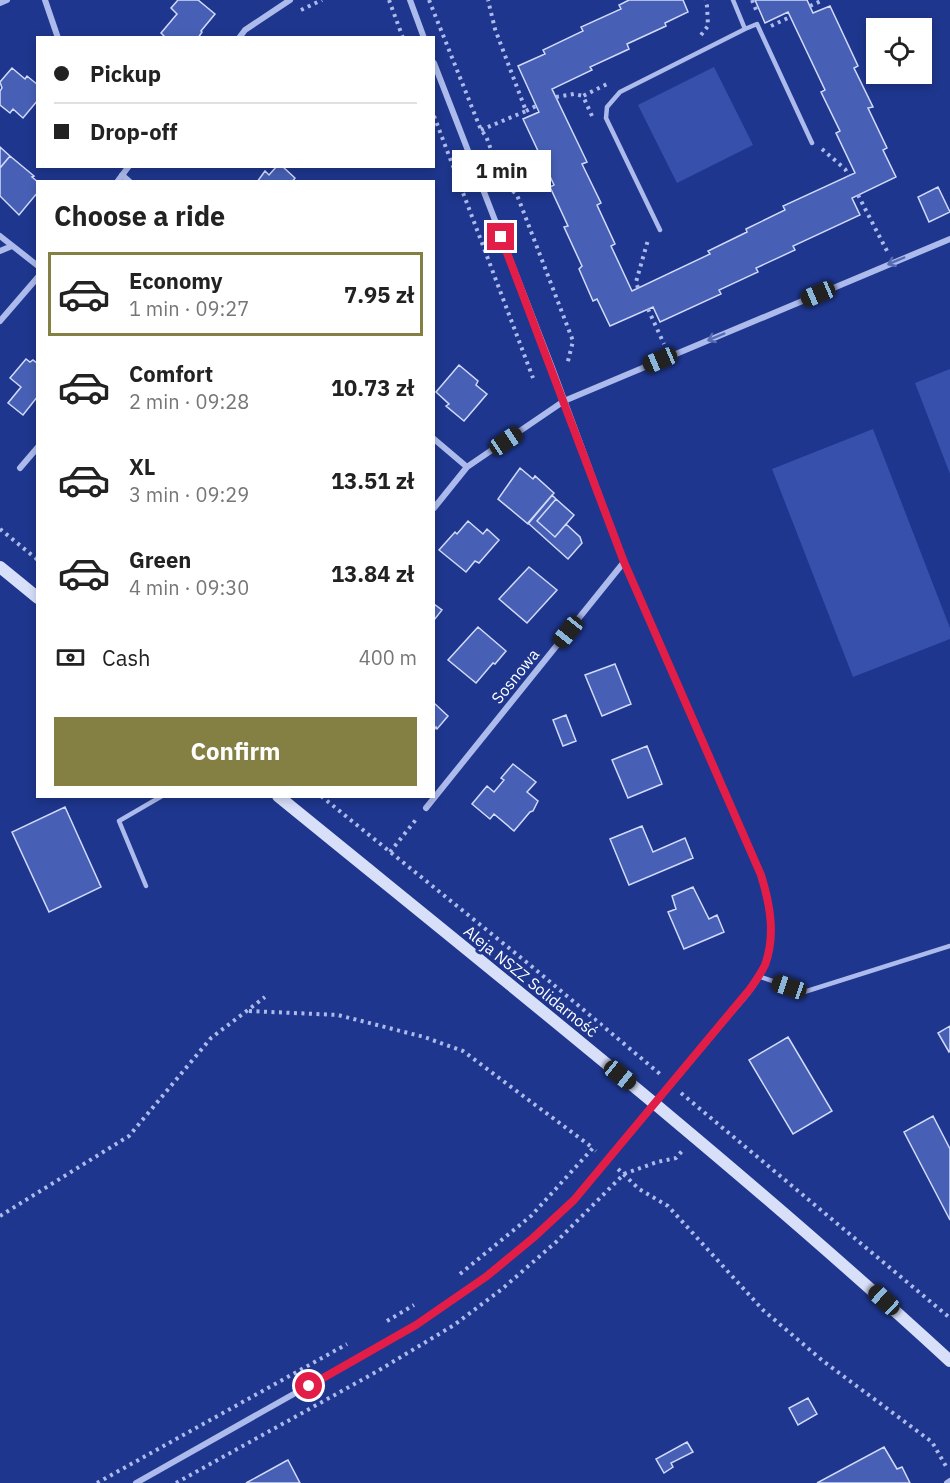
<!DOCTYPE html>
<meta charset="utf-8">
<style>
body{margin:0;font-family:"IBM Plex Sans",sans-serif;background:#f6f6f6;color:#222;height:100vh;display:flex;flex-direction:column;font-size:22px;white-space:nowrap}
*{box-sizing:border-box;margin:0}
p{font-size:20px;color:#767676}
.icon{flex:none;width:33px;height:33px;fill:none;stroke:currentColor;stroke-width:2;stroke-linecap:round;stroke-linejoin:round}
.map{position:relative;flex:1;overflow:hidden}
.details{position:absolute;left:36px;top:180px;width:399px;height:618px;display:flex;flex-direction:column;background:#fff;border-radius:0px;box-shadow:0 3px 9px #0003}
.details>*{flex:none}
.guide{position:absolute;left:36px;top:36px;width:399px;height:132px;border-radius:0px;box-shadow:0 3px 9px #0003;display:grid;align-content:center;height:132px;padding:0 18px;background:#fff}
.tools{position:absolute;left:866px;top:18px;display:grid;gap:12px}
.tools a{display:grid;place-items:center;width:66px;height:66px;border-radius:0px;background:#fff;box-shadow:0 3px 9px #0003;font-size:30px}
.end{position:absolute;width:27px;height:27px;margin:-14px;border:8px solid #e11d48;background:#fff;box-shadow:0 0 0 3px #fff}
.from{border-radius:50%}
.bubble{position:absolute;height:42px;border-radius:0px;background:#fff;box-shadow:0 3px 9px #0003;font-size:20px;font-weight:800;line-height:42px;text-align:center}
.car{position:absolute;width:18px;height:36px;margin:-18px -9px;border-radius:8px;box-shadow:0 0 4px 2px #0007;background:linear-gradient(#222 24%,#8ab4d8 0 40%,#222 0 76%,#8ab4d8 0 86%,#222 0)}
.guide b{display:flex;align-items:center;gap:21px;height:57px;font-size:22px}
.guide b+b{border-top:2px solid #e0e0e0}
.guide i{width:15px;height:15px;background:#222}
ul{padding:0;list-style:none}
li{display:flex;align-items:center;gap:18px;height:84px;margin:0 12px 9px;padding:0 6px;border:3px solid transparent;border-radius:0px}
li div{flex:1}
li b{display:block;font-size:22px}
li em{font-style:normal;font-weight:800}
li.on{border-color:#848043}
li>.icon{width:54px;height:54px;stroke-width:1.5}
h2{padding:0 18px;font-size:27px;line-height:72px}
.pay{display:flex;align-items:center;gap:15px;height:66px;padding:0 18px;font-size:22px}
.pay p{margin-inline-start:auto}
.action{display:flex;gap:12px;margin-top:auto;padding:12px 18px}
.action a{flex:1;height:69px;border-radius:0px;background:#848043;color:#fff;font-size:24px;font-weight:800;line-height:69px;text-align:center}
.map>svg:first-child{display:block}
</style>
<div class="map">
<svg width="950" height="1483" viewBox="0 0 950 1483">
<rect width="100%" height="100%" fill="#1e368d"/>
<path fill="#3650ac" d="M714 67 753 145 677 183 638 105Z
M950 369V474L915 383Z
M873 429 950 628V639L853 677 772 469Z"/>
<path fill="#4760b5" stroke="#d1daf9" stroke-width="1.5" d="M178 0H198L215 14 201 31 202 32 198 38H166L161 33 177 14 171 8Z
M629 0H683L688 12 665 23 666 26 627 44 629 49 590 67 592 70 552 89 587 162 582 164 601 203 597 205 615 244 611 246 632 291 710 254 708 251 747 232 746 229 785 210 783 206 855 173 836 133 840 131 821 92 825 90 788 12 765 23 755 0H807L813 13 830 6 858 66 854 68 873 107 868 108 887 148 883 150 896 177 852 198 860 215 793 246 795 250 756 268 758 272 719 290 721 294 660 322 653 307 610 326 597 299 593 301 579 269 582 266 564 227 568 226 550 187 554 185 523 119 539 112 518 66 545 54 543 50 583 31 581 27 621 9 619 5Z
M12 68 25 79 27 76 38 85V100L23 118 13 109 10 113 0 105V91L2 88 0 82Z
M0 147 10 156 0 168Z
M10 156 34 176 32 177 38 182V192L19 215 0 196V168Z
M277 166H282L295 178 292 182H257L265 171 269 175Z
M938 187 950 212 929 222 918 197Z
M26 359 30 362 33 360 38 364V396L23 415 8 403 21 387 10 378Z
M459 365 478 381 476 385 487 394 464 421 446 406 449 404 436 392Z
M520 468 533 479 535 476 554 493 528 524 498 499Z
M552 495 556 499 537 521 555 537 566 524 580 537 582 543 568 559 528 523Z
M556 499 574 515 555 537 537 521Z
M468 521 483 534 487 529 499 540 479 563 475 561 466 572 439 550 455 532 457 534Z
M529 567 557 590 527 623 499 599Z
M434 604 442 610 434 620Z
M478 627 506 651 495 664 493 663 476 683 448 660Z
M615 664 631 704 602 716 585 675Z
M434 703 448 716 437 729 436 727 434 730Z
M566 715 576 741 563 746 553 720Z
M647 746 662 784 628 798 612 760Z
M513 764 536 782 527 792 538 801 533 811 530 812 514 831 494 814 490 819 472 804 487 786 494 792 504 780 501 778Z
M65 807 101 887 49 912 12 832Z
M642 826 653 852 685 838 693 858 629 885 610 839Z
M693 887 709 919 717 915 724 932 684 949 668 912 676 909 672 896Z
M950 1026V1051L949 1052 938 1033Z
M788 1037 832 1111 793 1134 749 1060Z
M933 1116 950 1149V1220L904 1132Z
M808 1398 817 1414 798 1425 789 1408Z
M687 1442 693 1452 671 1463 673 1467 664 1473 656 1459Z
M884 1447 897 1469 902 1467 910 1483H817Z
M288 1460 300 1483H246L286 1461Z"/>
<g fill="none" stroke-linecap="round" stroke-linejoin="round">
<path stroke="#acbaec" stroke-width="4" stroke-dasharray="3 4.5" stroke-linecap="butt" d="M389 0 403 38
M429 0 481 130 486 136 502 180 517 195 573 341 567 365
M752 0 757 12
M810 6 823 0
M301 10 322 0
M771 26 790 17
M701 35 708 26 707 6 705 0
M556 97 574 94 583 96
M526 111 536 106
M434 116 533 378
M592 116 583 96 607 84
M481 130 526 111 495 29 488 0
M822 149 845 169 849 176
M858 195 887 251
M638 288 636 282 648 240 647 238
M648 309 664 344
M0 529 38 560
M321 796 530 965 660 1074
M390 852 418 817
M249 1011 338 1015 424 1037 463 1051 593 1148
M681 1093 950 1318
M618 1169 639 1189 668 1206 763 1310 823 1361 932 1442 947 1468
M0 1216 129 1136 211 1038 265 997
M460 1274 531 1216 593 1148 596 1151
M387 1321 414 1305
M97 1483 347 1344
M176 1483 376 1372 454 1325 502 1289 556 1242 624 1174 657 1162 676 1158 683 1150"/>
<path stroke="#acbaec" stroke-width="4.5" d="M733 0 745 29 757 24 812 143
M660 230 606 118 607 107 620 92 745 29
M146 886 119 821 162 796
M758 976 804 992 950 946"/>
<path stroke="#acbaec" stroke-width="6" d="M45 0 58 38
M410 0 424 38
M0 3 7 0
M239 38 245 30 290 0
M122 175 130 182
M117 182 129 166
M0 236 38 266
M0 251 12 246
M0 321 38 277
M434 439 467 467
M20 468 38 447
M434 508 467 467 564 401 950 239
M426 808 624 562
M136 1483 416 1325 487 1276 533 1238 574 1200 728 1016C741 1001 756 985 764 967 777 937 769 904 761 875L624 562 553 370 434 63
M947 1483 950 1481"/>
<path stroke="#d8dff9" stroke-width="12" d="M0 567 38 598
M278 796C505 981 735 1163 950 1361"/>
</g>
<defs><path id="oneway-shaft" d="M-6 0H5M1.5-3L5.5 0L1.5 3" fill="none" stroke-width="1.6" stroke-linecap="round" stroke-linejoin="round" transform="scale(1.5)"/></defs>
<g stroke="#576bb3">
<use href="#oneway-shaft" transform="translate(896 261) rotate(157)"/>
<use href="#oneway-shaft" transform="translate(716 337) rotate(157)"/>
</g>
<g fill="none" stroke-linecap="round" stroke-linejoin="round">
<path stroke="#e11d48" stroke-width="8" d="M309 1386 416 1325 487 1276 533 1238 574 1200 750 989C755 982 761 973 765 965 776 935 770 904 761 875L624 562 501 237"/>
</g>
<g text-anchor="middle" stroke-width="6" stroke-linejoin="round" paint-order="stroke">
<g font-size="16" fill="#fff" stroke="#1e368d">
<text transform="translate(515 676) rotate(-51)" y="6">Sosnowa</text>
<text transform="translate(531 981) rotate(39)" y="6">Aleja NSZZ Solidarność</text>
</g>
</g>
</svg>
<div class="tools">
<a><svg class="icon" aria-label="locate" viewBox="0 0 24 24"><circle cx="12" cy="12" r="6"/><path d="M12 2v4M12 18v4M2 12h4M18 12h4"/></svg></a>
</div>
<i class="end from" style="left:309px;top:1386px"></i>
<i class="end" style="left:501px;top:237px"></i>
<div class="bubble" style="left:452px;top:150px;width:99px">1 min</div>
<i class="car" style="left:818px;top:294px;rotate:247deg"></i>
<i class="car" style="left:660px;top:360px;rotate:247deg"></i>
<i class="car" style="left:506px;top:441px;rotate:56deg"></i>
<i class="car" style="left:568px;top:632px;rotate:219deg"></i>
<i class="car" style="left:789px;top:987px;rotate:289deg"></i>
<i class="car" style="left:620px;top:1075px;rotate:129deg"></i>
<i class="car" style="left:884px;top:1300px;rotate:313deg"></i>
<div class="guide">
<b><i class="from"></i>Pickup</b>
<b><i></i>Drop-off</b>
</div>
<section class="details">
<h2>Choose a ride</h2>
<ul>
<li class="on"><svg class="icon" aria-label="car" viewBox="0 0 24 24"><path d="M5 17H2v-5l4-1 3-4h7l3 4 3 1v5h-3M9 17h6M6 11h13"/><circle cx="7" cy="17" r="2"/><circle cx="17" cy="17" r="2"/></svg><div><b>Economy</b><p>1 min · 09:27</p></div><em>7.95 zł</em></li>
<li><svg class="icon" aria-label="car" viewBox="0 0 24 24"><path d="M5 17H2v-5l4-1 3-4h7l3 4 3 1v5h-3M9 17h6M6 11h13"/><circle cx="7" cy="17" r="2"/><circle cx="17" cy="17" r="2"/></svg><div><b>Comfort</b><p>2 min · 09:28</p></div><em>10.73 zł</em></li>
<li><svg class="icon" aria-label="car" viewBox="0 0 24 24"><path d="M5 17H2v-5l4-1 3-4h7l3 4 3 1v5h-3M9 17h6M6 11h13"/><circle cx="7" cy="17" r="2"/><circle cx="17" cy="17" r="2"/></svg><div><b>XL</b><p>3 min · 09:29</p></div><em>13.51 zł</em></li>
<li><svg class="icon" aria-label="car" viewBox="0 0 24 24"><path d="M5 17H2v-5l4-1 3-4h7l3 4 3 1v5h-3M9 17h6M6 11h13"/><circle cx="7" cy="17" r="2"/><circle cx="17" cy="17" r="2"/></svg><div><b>Green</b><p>4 min · 09:30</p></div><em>13.84 zł</em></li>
</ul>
<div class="pay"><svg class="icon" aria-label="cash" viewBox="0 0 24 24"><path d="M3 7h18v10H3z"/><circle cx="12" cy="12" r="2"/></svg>Cash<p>400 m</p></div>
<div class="action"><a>Confirm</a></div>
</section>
</div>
